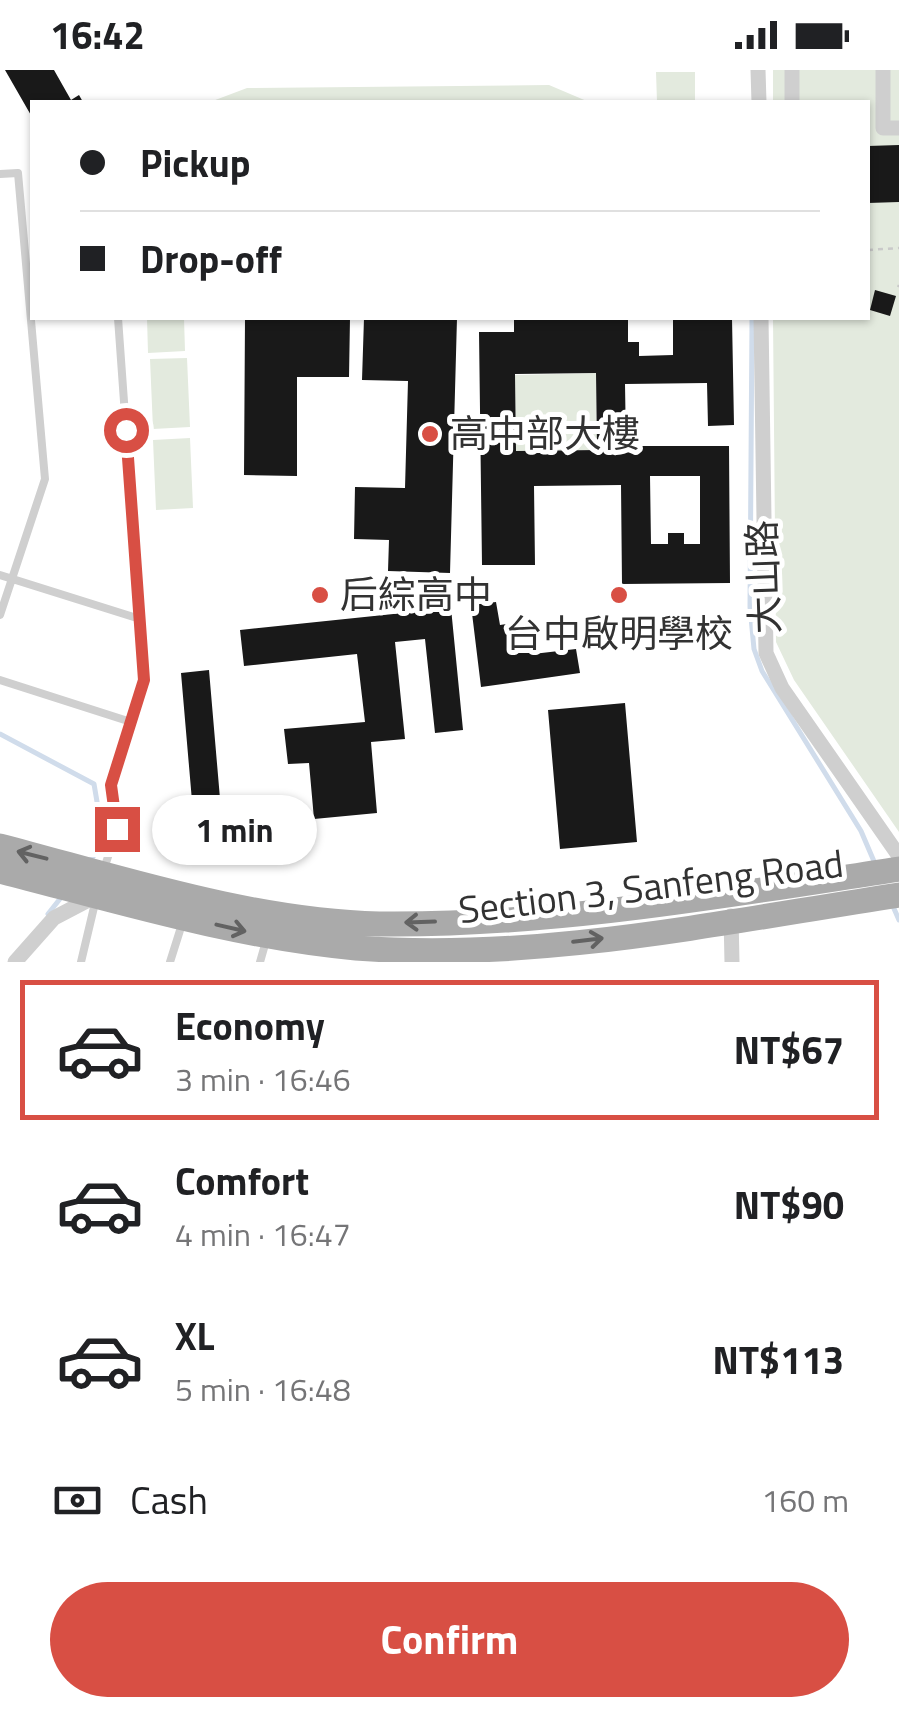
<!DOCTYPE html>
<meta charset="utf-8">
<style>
body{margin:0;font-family:"Titillium Web","Noto Sans TC",sans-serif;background:#f2f2f2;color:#202124;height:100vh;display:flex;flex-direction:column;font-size:38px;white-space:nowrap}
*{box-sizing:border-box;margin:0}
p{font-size:32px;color:#757577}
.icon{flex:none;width:55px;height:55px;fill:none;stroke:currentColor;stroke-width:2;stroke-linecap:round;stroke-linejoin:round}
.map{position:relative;height:892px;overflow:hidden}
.sheet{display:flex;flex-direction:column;background:#fff;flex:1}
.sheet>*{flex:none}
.guide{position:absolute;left:30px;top:30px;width:840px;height:220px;border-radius:0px;box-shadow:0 2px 8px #0004;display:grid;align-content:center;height:220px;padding:0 50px;background:#fff}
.end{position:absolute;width:45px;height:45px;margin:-22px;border:12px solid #d84f44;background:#fff;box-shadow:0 0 0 5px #fff}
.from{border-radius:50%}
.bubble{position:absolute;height:70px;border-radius:35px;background:#fff;box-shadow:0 2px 8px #0004;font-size:32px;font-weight:700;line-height:70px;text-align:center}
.guide b{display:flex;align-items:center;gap:35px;height:95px;font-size:38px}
.guide b+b{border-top:2px solid #e0e0e0}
.guide i{width:25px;height:25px;background:#202124}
ul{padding:18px 0 0;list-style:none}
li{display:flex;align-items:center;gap:30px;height:140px;margin:0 20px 15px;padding:0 30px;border:5px solid transparent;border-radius:0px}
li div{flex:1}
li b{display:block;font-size:38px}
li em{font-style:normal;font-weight:700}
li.active{border-color:#d84f44}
li>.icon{width:90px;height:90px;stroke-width:1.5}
.pay{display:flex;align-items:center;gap:25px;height:110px;padding:0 50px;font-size:38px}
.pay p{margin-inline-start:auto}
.action{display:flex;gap:20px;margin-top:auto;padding:20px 50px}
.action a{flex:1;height:115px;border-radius:60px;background:#d84f44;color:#fff;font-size:40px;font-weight:700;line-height:115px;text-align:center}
.status{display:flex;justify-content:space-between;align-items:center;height:70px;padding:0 50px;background:#fff;direction:ltr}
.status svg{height:28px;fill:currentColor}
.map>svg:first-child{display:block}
</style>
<div class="status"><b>16:42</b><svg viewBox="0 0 49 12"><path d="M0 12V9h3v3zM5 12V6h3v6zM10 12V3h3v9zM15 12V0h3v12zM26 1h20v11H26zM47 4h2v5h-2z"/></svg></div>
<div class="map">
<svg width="899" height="892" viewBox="0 0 899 892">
<rect width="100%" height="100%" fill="#fff"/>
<path fill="#e3eade" d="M773 0H899V762L794 610 776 572 773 248H868V32H773Z
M656 2H695V32H657Z
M549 15 589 32H210L247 18Z
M147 248H184L185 281 148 283Z
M187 288 190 357 153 359 150 289Z
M596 303 597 380 516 381 515 305Z
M190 368 193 438 156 440 153 370Z"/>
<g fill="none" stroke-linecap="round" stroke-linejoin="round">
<path stroke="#d0dceb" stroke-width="5" d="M752 248 750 537 754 579 762 601 861 761 876 796
M0 664 94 714 104 773 88 793
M892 834 899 850
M48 844 63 825"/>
</g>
<path fill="#191919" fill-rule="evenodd" d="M5 0H54L71 30 79 25 83 32H32V47Z
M899 75V132L868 133V76Z
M875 220 896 226 890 246 870 240Z
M245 248H350L349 307H297V406L244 405Z
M364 248H457L450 503 388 501 389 470 354 469 355 417 405 418 408 311 362 310Z
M514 248H628V272H639V286L673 285V248H732L734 355 708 356 707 313 625 314 626 376H729L730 513 622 514 621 415 534 416 535 495H482L479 262H514ZM596 303 597 380 516 381 515 304ZM650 406H700V474H684V463H668V474H651Z
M496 532 500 555 529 551 533 584 576 579 580 603 481 617 471 535Z
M451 538 463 660 435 663 425 569 395 572 405 669 371 672 377 743 314 749 309 693 288 694 284 659 365 652 357 584 244 596 240 560Z
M209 600 225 787 197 789 181 603Z
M625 633 637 772 560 779 548 640Z"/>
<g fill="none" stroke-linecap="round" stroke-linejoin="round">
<path stroke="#c9c9c9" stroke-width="2.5" stroke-dasharray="5 5" stroke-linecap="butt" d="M868 180 899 178
M898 217 899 215"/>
<path stroke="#cfcfcf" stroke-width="8" d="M0 104 18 103 45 409 0 545
M0 505 140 549
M0 610 131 652
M104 799 117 759 111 715 144 610 118 248
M81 892 95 833
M170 892 182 854
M260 892 266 871"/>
<path stroke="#cfcfcf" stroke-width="15" d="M758 0 759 32
M792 0V32
M883 0V58H899
M761 248 766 583 782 618 899 786
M731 846 732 892
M15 892 54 848 96 826"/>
<path stroke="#aaa" stroke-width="25" d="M0 776C122 808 252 851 379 854 553 856 728 825 899 799
M0 801C117 831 235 867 356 878 536 892 721 852 899 825"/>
</g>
<defs><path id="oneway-shaft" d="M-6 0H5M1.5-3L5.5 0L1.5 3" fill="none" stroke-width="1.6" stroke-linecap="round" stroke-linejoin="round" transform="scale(2.5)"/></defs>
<g stroke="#626262">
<use href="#oneway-shaft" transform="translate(32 785) rotate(-166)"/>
<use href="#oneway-shaft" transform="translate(420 852) rotate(178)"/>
<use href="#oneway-shaft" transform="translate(231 858) rotate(13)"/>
<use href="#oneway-shaft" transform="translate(588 870) rotate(-7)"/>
</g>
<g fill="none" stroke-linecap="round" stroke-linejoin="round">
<path stroke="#d84f44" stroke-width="12" d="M117 759 111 715 144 610 126 360"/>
</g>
<g fill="#d84f44" stroke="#fff" stroke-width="4">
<circle cx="430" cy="364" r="10"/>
<circle cx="320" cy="525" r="10"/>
<circle cx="619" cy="525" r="10"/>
</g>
<g text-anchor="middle" stroke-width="10" stroke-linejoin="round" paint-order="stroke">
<g font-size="38" fill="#323232" stroke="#fff" text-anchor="start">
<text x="450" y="377">高中部大樓</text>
<text x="340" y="538">后綜高中</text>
<text x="619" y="577" text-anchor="middle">台中啟明學校</text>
</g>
<g font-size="38" fill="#323232" stroke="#fff">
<text transform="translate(764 507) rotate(-92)" y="13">大山路</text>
<text transform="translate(651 817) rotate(-7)" y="13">Section 3, Sanfeng Road</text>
</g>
</g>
</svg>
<i class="end from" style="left:126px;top:360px"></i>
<i class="end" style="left:117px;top:759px"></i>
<div class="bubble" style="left:152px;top:725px;width:165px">1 min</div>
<div class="guide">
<b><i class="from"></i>Pickup</b>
<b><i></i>Drop-off</b>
</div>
</div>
<section class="sheet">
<ul>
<li class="active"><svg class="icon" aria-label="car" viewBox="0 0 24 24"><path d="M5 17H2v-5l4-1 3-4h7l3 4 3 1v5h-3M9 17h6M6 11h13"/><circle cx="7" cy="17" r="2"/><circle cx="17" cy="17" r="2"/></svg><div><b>Economy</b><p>3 min · 16:46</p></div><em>NT$67</em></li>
<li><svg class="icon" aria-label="car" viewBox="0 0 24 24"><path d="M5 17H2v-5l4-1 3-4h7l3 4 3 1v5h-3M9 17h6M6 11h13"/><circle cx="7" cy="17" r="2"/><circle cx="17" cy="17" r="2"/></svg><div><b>Comfort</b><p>4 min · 16:47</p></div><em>NT$90</em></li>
<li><svg class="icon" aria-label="car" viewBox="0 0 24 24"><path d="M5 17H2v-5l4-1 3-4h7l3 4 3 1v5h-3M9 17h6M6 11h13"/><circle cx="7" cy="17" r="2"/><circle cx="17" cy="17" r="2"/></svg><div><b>XL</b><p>5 min · 16:48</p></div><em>NT$113</em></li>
</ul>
<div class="pay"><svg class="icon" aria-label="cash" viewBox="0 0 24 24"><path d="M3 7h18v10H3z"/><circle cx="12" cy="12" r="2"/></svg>Cash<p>160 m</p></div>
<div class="action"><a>Confirm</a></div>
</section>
